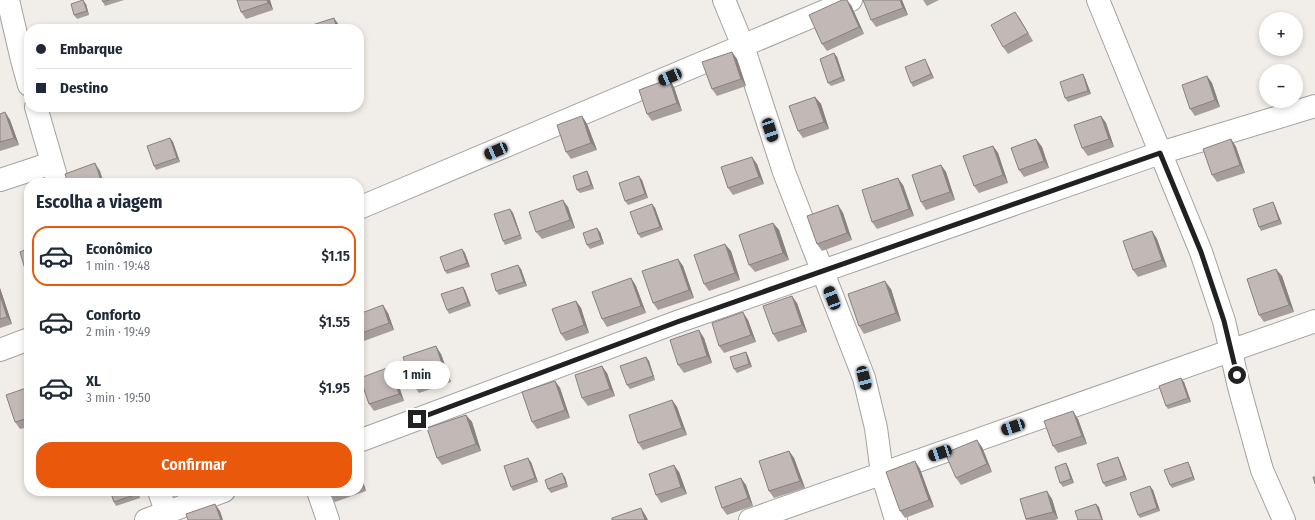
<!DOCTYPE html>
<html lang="pt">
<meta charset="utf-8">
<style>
body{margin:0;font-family:"Fira Sans Condensed",sans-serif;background:#f6f6f7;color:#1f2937;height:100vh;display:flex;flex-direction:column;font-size:15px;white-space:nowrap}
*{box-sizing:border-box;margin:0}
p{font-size:13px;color:#747a83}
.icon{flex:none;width:22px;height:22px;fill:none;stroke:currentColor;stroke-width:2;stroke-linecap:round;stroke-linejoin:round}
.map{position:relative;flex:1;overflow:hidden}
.sheet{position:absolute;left:24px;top:178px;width:340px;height:318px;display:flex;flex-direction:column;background:#fff;border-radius:16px;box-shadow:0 2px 6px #0003}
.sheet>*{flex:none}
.guide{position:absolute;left:24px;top:24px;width:340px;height:88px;border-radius:16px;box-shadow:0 2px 6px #0003;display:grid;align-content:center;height:88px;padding:0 12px;background:#fff}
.tools{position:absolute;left:1259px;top:12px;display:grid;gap:8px}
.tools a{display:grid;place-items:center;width:44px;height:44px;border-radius:50%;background:#fff;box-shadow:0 2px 6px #0003;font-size:20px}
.end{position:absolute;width:18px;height:18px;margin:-9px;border:5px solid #212121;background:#fff;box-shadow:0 0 0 2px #fff}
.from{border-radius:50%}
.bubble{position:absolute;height:28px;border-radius:14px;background:#fff;box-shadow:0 2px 6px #0003;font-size:13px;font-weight:600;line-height:28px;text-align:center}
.car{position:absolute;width:12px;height:24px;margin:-12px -6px;border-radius:5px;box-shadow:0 0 3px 1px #0007;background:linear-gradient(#222 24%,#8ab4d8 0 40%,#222 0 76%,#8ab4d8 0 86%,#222 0)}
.guide b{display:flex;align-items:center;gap:14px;height:38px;font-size:15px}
.guide b+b{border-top:1px solid #e0e1e3}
.guide i{width:10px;height:10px;background:#1f2937}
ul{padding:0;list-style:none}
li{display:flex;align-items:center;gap:12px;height:60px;margin:0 8px 6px;padding:0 4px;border:2px solid transparent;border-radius:16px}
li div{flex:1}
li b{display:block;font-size:15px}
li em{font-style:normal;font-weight:600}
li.active{border-color:#ea580c}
li>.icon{width:36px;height:36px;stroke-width:1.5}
h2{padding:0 12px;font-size:18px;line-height:48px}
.button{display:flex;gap:8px;margin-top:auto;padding:8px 12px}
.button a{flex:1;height:46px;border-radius:16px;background:#ea580c;color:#fff;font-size:16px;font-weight:600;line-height:46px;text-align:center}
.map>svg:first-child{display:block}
</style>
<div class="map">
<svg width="1315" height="520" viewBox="0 0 1315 520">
<rect width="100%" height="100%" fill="#f1ede8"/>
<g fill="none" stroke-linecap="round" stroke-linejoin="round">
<defs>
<path id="minor" d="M8 0 22 60 29 85
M724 0 743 46 784 172 864 378 876 428 882 473 896 520
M1098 0 1201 252 1224 321 1239 387 1262 470 1284 520
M36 107 58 183
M0 180 52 163
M359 208 851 0
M0 350 29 339
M359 441 677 322 1160 153 1315 106
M159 491 169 520
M318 491 328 520
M146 520 224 491
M750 520 1315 321"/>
</defs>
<use href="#minor" stroke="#a2a2a2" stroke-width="24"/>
<use href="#minor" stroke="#fff" stroke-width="22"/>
</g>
<path fill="#a79e9c" d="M102 0H124L105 6Z
M270 0 273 10 246 19 241 12Z
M902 0 908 15 876 27 871 20Z
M923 0H939L927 6Z
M86 4 89 15 77 19 74 15Z
M851 5 864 34 827 51 822 44Z
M1015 12 1020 19 1033 41 1008 54 1003 47Z
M732 52 737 59 746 86 717 96 712 89Z
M834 53 837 57 845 81 831 86 828 83Z
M927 63 934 78 913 87 911 83Z
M1083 74 1085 78 1091 94 1068 102 1065 98Z
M1207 76 1212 83 1220 107 1195 116 1190 109Z
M669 79 674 87 682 111 652 121 647 114Z
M815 97 821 104 829 129 803 138 798 131Z
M5 112 10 120 19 145 0 151V114Z
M582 116 587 124 597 150 571 159 566 152Z
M1101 116 1106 123 1114 147 1088 156 1082 148Z
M170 138 173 142 180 162 156 170 154 166Z
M1036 139 1042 147 1049 168 1024 177 1019 170Z
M1231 139 1236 147 1245 173 1217 182 1212 175Z
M993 146 998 153 1008 183 979 193 974 186Z
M757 164 764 184 733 195 728 188Z
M941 165 946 172 955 200 926 210 921 202Z
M587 171 589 175 594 189 580 193 577 190Z
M642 180 648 198 628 205 625 201Z
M903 185 914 216 877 229 872 222Z
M1273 202 1275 206 1282 224 1261 231 1259 227Z
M652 204 655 208 663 230 641 238 638 234Z
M838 205 843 213 852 240 822 251 817 244Z
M568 207 575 228 542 239 536 232Z
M510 209 513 213 522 239 505 245 503 241Z
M773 223 779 230 789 260 755 272 749 265Z
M1152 231 1157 239 1167 267 1138 277 1133 270Z
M600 232 604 244 590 249 587 245Z
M29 248V272L28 273 25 269Z
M462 249 465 253 470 267 447 274 445 271Z
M731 251 740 280 709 291 704 284Z
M678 259 683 266 694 298 658 310 653 303Z
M521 269 527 286 499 295 496 291Z
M1282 276 1294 312 1264 322 1259 315Z
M631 278 636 286 646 313 607 327 602 319Z
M0 288 12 324 0 328Z
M891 289 901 321 864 334 859 326Z
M465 290 471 306 449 314 447 310Z
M359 293 364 306 359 307Z
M576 301 581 308 589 333 566 341 561 334Z
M797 303 807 332 778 342 773 334Z
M388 313 394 330 364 341 359 334V314Z
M748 320 756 342 724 353 719 346Z
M704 338 712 363 684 373 678 365Z
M746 352 748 356 752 367 737 373 734 369Z
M441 354 451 382 419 393 414 386Z
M646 357 649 361 655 380 630 389 627 385Z
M607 373 615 396 588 406 582 398Z
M395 375 404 401 374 411 369 404Z
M555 381 560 388 570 418 537 429 532 422Z
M1184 382 1191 402 1168 409 1166 406Z
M29 387V427L20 429 15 422Z
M672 400 677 407 687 435 643 450 638 443Z
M466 415 472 422 481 451 442 465 437 458Z
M1078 419 1087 444 1058 453 1053 446Z
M982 447 992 472 961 485 956 478Z
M789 451 794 458 805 488 774 498 769 491Z
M1118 457 1120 461 1127 480 1106 487 1103 483Z
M915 461 920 469 934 507 905 518 900 511Z
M531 462 538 482 513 491 511 487Z
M1066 463 1068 467 1074 483 1063 487 1060 483Z
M1190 466 1195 480 1172 488 1170 485Z
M359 470 366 491 335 502 330 495 329 491H359Z
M679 472 687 494 661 503 656 495Z
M565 477 568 487 551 493 548 489Z
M746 485 753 506 727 515 722 508Z
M1153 490 1160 511 1140 518 1138 515Z
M137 491 140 498 116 506 114 502Z
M1020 499H1052L1058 519 1055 520H1026Z"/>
<path fill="#88817f" d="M83 0 86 4 89 15 87 11Z
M267 0H270L273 10 268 3Z
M847 0 851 5 864 34 859 27Z
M900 0H902L908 15 903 8Z
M1015 12 1020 19 1033 41 1028 33Z
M334 18 339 25 340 29H337Z
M732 52 737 59 746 86 741 79Z
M834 53 837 57 845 81 842 77Z
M925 59 927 63 934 78 931 74Z
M1083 74 1085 78 1091 94 1088 91Z
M1207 76 1212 83 1220 107 1215 100Z
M669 79 674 87 682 111 677 103Z
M815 97 821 104 829 129 824 122Z
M5 112 10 120 19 145 14 138Z
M582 116 587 124 597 150 591 143Z
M1101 116 1106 123 1114 147 1109 139Z
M170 138 173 142 180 162 177 158Z
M1036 139 1042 147 1049 168 1044 161Z
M1231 139 1236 147 1245 173 1240 165Z
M993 146 998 153 1008 183 1003 175Z
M752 157 757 164 764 184 759 177Z
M95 163 100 171 104 183H102Z
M941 165 946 172 955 200 950 192Z
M587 171 589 175 594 189 591 185Z
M639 176 642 180 648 198 645 194Z
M898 178 903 185 914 216 909 209Z
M563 200 568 207 575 228 570 220Z
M1273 202 1275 206 1282 224 1279 220Z
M652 204 655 208 663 230 660 227Z
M838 205 843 213 852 240 847 233Z
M510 209 513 213 522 239 520 235Z
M773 223 779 230 789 260 783 253Z
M597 228 600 232 604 244 601 240Z
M1152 231 1157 239 1167 267 1162 260Z
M725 244 731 251 740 280 735 273Z
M462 249 465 253 470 267 467 263Z
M678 259 683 266 694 298 689 290Z
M518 265 521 269 527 286 524 282Z
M1276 269 1282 276 1294 312 1289 305Z
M631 278 636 286 646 313 641 306Z
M885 281 891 289 901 321 896 313Z
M463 287 465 290 471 306 468 302Z
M0 288 12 324 7 317 0 295Z
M359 293 364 306 359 299Z
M792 296 797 303 807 332 802 325Z
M576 301 581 308 589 333 584 325Z
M383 305 388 313 394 330 389 323Z
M743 312 748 320 756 342 751 335Z
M699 330 704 338 712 363 707 356Z
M436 346 441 354 451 382 446 375Z
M746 352 748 356 752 367 749 364Z
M646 357 649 361 655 380 653 376Z
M602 366 607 373 615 396 610 389Z
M390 367 395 375 404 401 399 394Z
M1181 378 1184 382 1191 402 1188 398Z
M555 381 560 388 570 418 565 410Z
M672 400 677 407 687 435 682 428Z
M1073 411 1078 419 1087 444 1082 436Z
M466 415 472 422 481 451 476 444Z
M977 440 982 447 992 472 987 464Z
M789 451 794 458 805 488 800 481Z
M1118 457 1120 461 1127 480 1124 476Z
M528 458 531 462 538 482 535 478Z
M915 461 920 469 934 507 929 500Z
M1188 462 1190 466 1195 480 1193 477Z
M1066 463 1068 467 1074 483 1071 479Z
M674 465 679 472 687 494 681 487Z
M359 470 366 491 361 484 359 478Z
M562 473 565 477 568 487 566 483Z
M741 478 746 485 753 506 748 498Z
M1150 486 1153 490 1160 511 1157 508Z
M136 491H137L140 498 137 494Z
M1047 491 1052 499 1058 519 1053 512Z
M215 504 220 511 223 520H221Z
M1096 504 1099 507 1103 520H1102Z
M641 508 646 516 648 520H645Z"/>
<path fill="#c2b8b5" stroke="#88817f" d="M83 0 87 11 74 15 71 4Z
M102 0H109L103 2Z
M237 0H267L268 3 241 12Z
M842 0H847L859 27 822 44 809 15Z
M863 0H900L903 8 871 20Z
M1015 12 1028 33 1003 47 991 25Z
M334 18 337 29H300Z
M732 52 741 79 712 89 702 62Z
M834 53 842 77 828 83 820 59Z
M925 59 931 74 911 83 905 67Z
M1083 74 1088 91 1065 98 1060 82Z
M1207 76 1215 100 1190 109 1182 85Z
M669 79 677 103 647 114 639 90Z
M815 97 824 122 798 131 789 106Z
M5 112 14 138 0 142V114Z
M582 116 591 143 566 152 557 125Z
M1101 116 1109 139 1082 148 1074 125Z
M170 138 177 158 154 166 147 146Z
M1036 139 1044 161 1019 170 1011 148Z
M1231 139 1240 165 1212 175 1203 149Z
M993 146 1003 175 974 186 963 156Z
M752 157 759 177 728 188 721 167Z
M95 163 102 183H68L65 174Z
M941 165 950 192 921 202 912 175Z
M587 171 591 185 577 190 573 176Z
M639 176 645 194 625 201 619 183Z
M898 178 909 209 872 222 862 190Z
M193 180 194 183H183Z
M563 200 570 220 536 232 529 212Z
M1273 202 1279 220 1259 227 1253 209Z
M652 204 660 227 638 234 630 212Z
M838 205 847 233 817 244 807 216Z
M510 209 520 235 503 241 494 214Z
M773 223 783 253 749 265 739 235Z
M597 228 601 240 587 245 583 233Z
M1152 231 1162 260 1133 270 1123 241Z
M725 244 735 273 704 284 694 255Z
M29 248V268L25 269 20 252Z
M462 249 467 263 445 271 440 257Z
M678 259 689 290 653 303 642 271Z
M518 265 524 282 496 291 491 274Z
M1276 269 1289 305 1259 315 1247 279Z
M631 278 641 306 602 319 592 292Z
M885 281 896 313 859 326 848 294Z
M463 287 468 302 447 310 441 294Z
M0 295 7 317 0 319Z
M792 296 802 325 773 334 763 306Z
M576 301 584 325 561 334 552 309Z
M383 305 389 323 359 334V314Z
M743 312 751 335 719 346 712 323Z
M699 330 707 356 678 365 670 340Z
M436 346 446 375 414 386 403 357Z
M746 352 749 364 734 369 730 357Z
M646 357 653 376 627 385 620 366Z
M602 366 610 389 582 398 575 375Z
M390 367 399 394 369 404 360 378Z
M1181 378 1188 398 1166 406 1159 386Z
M555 381 565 410 532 422 522 392Z
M29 387V418L15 422 6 395Z
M672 400 682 428 638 443 629 415Z
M1073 411 1082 436 1053 446 1044 421Z
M466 415 476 444 437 458 427 428Z
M977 440 987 464 956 478 945 453Z
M789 451 800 481 769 491 759 461Z
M1118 457 1124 476 1103 483 1097 464Z
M528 458 535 478 511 487 504 466Z
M915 461 929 500 900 511 886 472Z
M1188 462 1193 477 1170 485 1164 470Z
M1066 463 1071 479 1060 483 1055 467Z
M674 465 681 487 656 495 649 474Z
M562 473 566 483 548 489 545 480Z
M1313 477H1315V484Z
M359 478 361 484H359Z
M741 478 748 498 722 508 715 487Z
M1150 486 1157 508 1138 515 1130 493Z
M110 491H136L137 494 114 502Z
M329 491H340L330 495Z
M1047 491 1053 512 1026 519 1020 499Z
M215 504 221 520H188L186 514Z
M1096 504 1102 520H1078L1075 511Z
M641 508 645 520H612V518Z"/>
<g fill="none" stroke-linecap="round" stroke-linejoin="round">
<path stroke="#212121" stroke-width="5" d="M417 419 677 322 1160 153 1201 252 1224 321 1237 375"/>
</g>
</svg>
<div class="tools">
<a>+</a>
<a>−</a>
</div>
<i class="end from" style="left:1237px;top:375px"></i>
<i class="end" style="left:417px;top:419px"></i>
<div class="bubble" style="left:384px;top:361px;width:66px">1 min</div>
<i class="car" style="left:670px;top:77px;rotate:247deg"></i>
<i class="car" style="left:770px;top:130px;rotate:162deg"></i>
<i class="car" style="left:496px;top:151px;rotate:247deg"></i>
<i class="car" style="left:832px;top:298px;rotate:339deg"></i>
<i class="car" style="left:864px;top:378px;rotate:166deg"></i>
<i class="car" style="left:1013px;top:427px;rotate:251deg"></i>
<i class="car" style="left:940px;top:453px;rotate:251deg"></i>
<div class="guide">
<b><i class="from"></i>Embarque</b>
<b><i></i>Destino</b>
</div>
<section class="sheet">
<h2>Escolha a viagem</h2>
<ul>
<li class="active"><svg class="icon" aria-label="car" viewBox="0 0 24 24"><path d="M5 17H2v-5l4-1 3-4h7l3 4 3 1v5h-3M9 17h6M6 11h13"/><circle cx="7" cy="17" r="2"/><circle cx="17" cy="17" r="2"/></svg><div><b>Econômico</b><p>1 min · 19:48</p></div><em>$1.15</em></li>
<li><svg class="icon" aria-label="car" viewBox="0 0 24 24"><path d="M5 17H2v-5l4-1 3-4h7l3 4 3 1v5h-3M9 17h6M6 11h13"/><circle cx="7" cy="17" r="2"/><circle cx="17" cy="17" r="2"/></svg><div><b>Conforto</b><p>2 min · 19:49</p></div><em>$1.55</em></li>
<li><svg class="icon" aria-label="car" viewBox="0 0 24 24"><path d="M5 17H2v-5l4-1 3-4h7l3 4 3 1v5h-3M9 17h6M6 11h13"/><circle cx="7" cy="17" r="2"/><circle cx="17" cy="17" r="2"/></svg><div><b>XL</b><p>3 min · 19:50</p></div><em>$1.95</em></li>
</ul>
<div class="button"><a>Confirmar</a></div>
</section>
</div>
